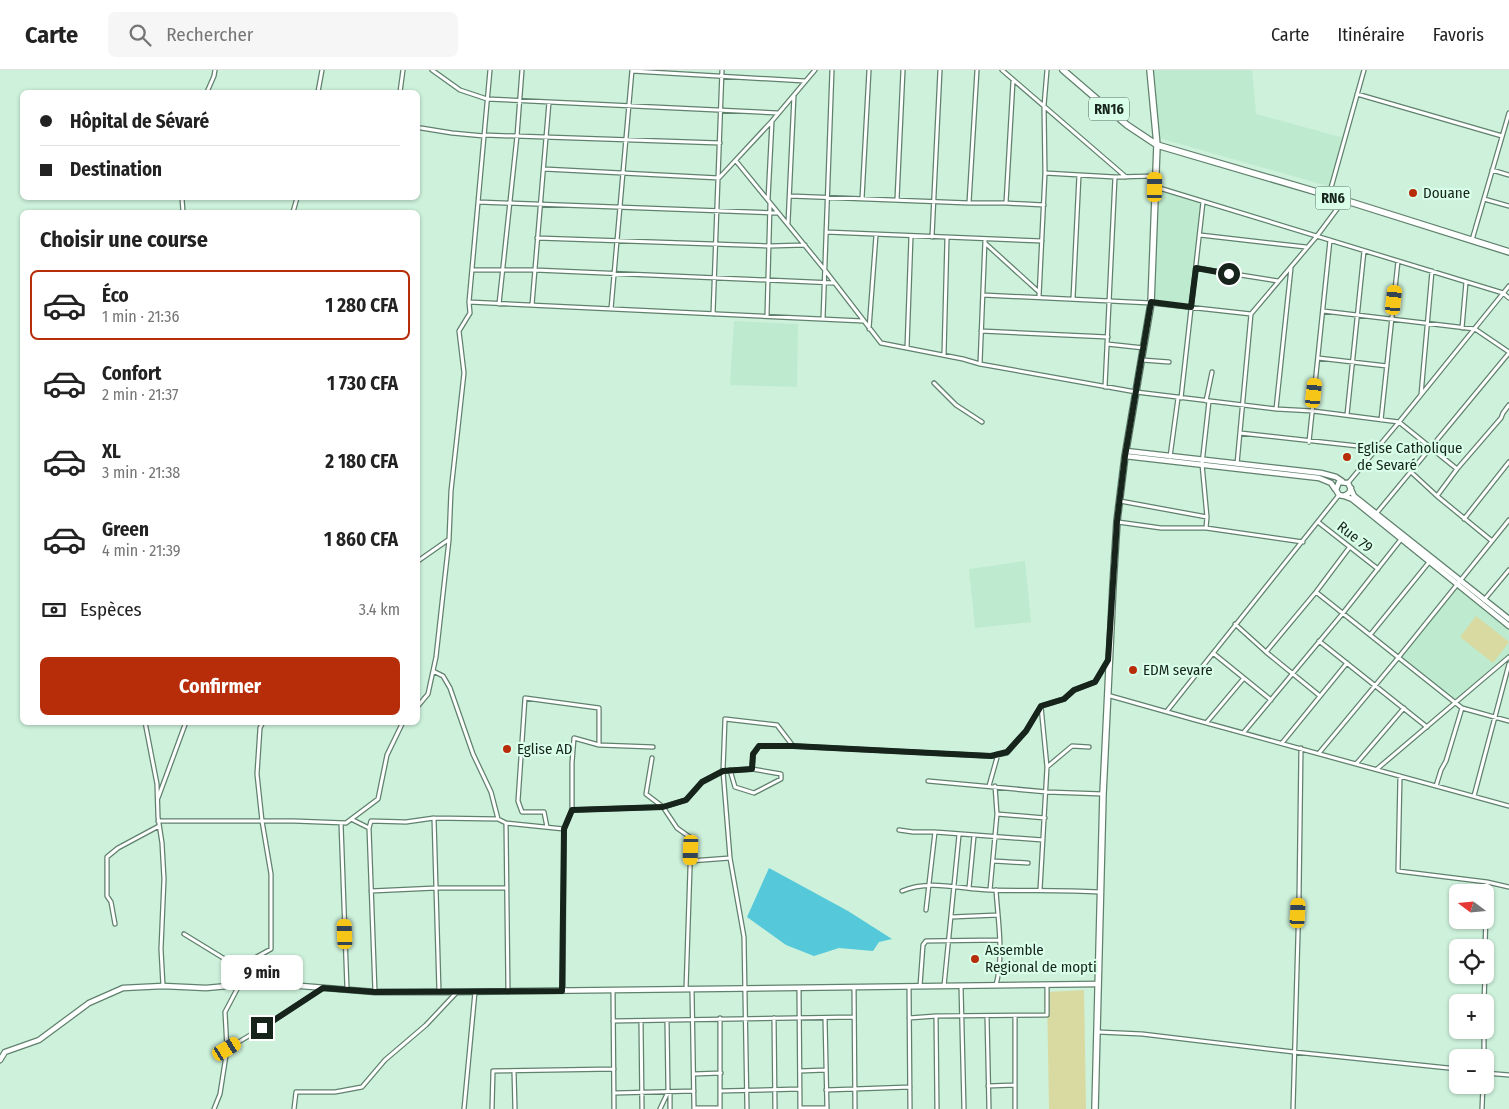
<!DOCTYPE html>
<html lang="fr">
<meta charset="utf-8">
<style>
body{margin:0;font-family:"Fira Sans Condensed",sans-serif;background:#f6f6f6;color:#222;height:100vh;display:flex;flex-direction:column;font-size:19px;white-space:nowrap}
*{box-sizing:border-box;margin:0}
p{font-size:16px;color:#767676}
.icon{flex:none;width:28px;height:28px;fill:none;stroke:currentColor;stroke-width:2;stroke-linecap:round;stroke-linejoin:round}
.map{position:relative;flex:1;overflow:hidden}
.sheet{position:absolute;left:20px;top:140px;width:400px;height:515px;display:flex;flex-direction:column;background:#fff;border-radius:8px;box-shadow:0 1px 4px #0004}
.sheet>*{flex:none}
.banner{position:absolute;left:20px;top:20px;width:400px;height:110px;border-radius:8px;box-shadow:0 1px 4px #0004;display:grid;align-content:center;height:110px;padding:0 20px;background:#fff}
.needle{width:32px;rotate:286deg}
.fabs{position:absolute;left:1449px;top:814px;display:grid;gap:10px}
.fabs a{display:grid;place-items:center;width:45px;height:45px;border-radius:8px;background:#fff;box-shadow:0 1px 4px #0004;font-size:25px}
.end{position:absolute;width:22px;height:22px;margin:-11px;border:6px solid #16241c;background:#fff;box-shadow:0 0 0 2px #fff}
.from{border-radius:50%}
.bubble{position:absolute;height:35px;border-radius:8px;background:#fff;box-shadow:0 1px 4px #0004;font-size:16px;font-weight:700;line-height:35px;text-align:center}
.car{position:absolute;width:15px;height:30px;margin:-15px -8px;border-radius:6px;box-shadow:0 0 4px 1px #0007;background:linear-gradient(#f5c518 24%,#345 0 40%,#f5c518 0 76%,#345 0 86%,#f5c518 0)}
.banner b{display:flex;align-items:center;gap:18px;height:48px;font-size:19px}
.banner b+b{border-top:1px solid #e0e0e0}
.banner i{width:12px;height:12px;background:#222}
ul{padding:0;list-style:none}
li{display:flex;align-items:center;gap:15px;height:70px;margin:0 10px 8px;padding:0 10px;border:2px solid transparent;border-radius:8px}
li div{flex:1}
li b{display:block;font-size:19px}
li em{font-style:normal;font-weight:700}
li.active{border-color:#b72c09}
li>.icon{width:45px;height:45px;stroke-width:1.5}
h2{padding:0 20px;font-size:22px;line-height:60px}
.pay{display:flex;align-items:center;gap:12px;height:55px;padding:0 20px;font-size:19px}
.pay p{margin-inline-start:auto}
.action{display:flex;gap:10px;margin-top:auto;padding:10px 20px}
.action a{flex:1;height:58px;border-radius:8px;background:#b72c09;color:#fff;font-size:20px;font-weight:700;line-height:58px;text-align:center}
header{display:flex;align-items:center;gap:30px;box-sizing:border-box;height:70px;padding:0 25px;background:#fff;border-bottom:1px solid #e0e0e0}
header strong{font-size:24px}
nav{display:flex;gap:28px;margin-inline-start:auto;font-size:18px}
.search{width:350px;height:45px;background:#f6f6f6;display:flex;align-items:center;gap:12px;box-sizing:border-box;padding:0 18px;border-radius:8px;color:#767676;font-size:19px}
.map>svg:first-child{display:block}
</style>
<header>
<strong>Carte</strong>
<div class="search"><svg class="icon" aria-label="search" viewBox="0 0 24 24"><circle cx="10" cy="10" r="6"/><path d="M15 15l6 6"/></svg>Rechercher</div>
<nav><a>Carte</a><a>Itinéraire</a><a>Favoris</a></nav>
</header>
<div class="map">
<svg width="1509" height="1039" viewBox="0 0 1509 1039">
<rect width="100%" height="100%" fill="#cdf1db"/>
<path fill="#beeacf" d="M1154 0H1252L1256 44 1344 68 1331 117 1159 68 1157 61Z
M1158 121 1202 132 1191 235 1155 231Z
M734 251 798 254 797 317 730 315Z
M1025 491 1031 552 975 558 969 499Z
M1457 517 1509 558V586L1454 632 1400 587Z"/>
<path fill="#d9daa1" d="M1476 546 1509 572 1493 593 1460 567Z
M1084 920 1086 1039H1049L1047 922Z"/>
<path fill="#55c9da" d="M769 798 848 841 892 869 879 872 873 881 839 878 814 886 786 875 747 847Z"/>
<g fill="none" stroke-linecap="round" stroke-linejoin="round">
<defs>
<path id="minor" d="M432 0 460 20 487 29 778 43
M1002 0 1126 107
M632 1 805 11
M207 22 214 6 215 0
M318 22 322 0
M400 22 403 0
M1357 24 1502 66
M421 58 452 63 484 66
M484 65 720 73
M736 91 824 199 881 273 963 289 980 294 1136 322 1276 339 1313 341 1399 352 1457 399
M544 99 719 108 772 51 815 0
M1492 100 1509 105
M1045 103 1115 107 1155 106
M1156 117 1503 223 1509 228
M1329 125 1364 0
M790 126 969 133H1006L1044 135
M182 128 183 142
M862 129 869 0
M1484 129 1509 136
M768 130 772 51
M897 130 903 0
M478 132 777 143
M969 133 977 0
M1006 133 1013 11
M293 142 297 128
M788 153 794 25
M826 162 1042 171
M1200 165 1306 177
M932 167 940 0
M537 168 769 176 805 175
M1472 170 1509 43
M985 173 1039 222
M1196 198 1278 211
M473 200H535L834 213
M983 225 1151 233 1251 244
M1039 227 1045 103 1044 36 1047 0
M1073 229 1079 105
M469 232 863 251
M499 234 517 66 522 0
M532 235 549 32
M611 239 632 0
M1323 241 1475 259 1509 282
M713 244 722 0
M767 246 770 134
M823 249 832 0
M1462 258 1466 212
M869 259 876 165
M981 261 1108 267
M1107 274 1144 278
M907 278 911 166
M944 285 947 168
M1318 288 1387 296
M1142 290 1169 292
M980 294 985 170
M934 313 956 335 982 352
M1105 317 1115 107
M1421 325 1432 201
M1181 328 1203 132
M1206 331 1212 302
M1276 339 1291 198
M1347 345 1364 181
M1381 350 1398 191
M1240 363 1376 378
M1309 372 1330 170
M1170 387 1178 328
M1237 394 1251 244 1317 166 1343 131
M1411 402 1437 426 1492 471
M1348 413 1399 352 1509 216
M1437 426 1457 399 1501 348 1503 343 1509 335
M1120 431 1207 447
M1375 445 1509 283
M1464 449 1509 392
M1118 452 1161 458H1206L1303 472
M1318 452 1378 499
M1206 458 1207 447 1202 394 1209 331
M418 491 448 470
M1316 522 1462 638 1509 651
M1484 530 1509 500
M1235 554 1266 582 1320 626
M1370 565 1430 491
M1319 571 1427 657
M1266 582 1316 522 1349 478
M1213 583 1271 630
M433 601 443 606 450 618 473 684 491 722 498 749
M1107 625 1192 649 1509 736
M418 636 428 624 436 587 449 470 451 421 464 303 459 261 470 243 469 232 490 0
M1041 636 1047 697
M1167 641 1339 425
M145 652 157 714 158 747 162 773 164 809 161 879 163 916
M1207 652 1244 608
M1244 662 1343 543 1402 468
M1282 673 1347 593
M1319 683 1398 588 1509 450
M652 688 646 724 663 737 677 758 691 768 686 919
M1356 694 1404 638
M1377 699 1509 587
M730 700 735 717 754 723 781 709V704L752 699
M1400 706 1398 801 1487 812 1509 817
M928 711 1047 722 1103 724
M989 716 998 684
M1436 716 1441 700 1446 691 1462 638
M1474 726 1509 594
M158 728 186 652
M572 740V693L574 668 599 675
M997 744 1045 748
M351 749 369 758 375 922
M158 751H294L346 753 378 729 387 685 403 652
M341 753 347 919
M547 757 544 742H522L518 731 525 628 599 638V675L653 677
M369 758 371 751 406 752 434 748
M564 759 572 740 663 737 686 730 702 712 723 701 752 699 753 685 759 676H792
M899 760 913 762H935L1043 770
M690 791 730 788
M994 791 1028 793
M969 818 974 766
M990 820 997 744 995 716
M1040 820 1047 697 1072 676 1089 677
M371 821 436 818H506
M902 821C929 809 961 819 989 820 1026 821 1063 820 1100 822
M926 840 935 762
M951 847 998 845
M115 854 111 832 107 826V787L118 778 159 756
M184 864 246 902
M1485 878 1487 812
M996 915C1004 885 998 851 996 820
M920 916 923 875 926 871 999 870
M944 916 959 765
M961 916 964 1039
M909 917 910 1039
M854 918 855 1039
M799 919 800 1039
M692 920 694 1039
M613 921 614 1039
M439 922 434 748 498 749 506 753
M508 922 506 753 564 759 563 921
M1484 932 1485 905
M936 946 937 1039
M987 946 989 1039
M1015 946V1039
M774 948 775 1039
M825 948 827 1039
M909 948 936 946 1047 945V915
M613 951 854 947
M641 951 642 1039
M1484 960V988
M1098 962 1142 964 1294 982 1458 999
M227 979 262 958 323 918
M514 1001 515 1039
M800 1001 826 1000
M1485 1003 1509 1005
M694 1004 721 1003
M988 1016 1015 1015
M826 1020 910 1017
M720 1021 800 1019
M670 1022V1039
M615 1023 694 1021
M694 1038H720
M800 1038H827
M214 1039 220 1024 227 979 225 942 253 889 271 879V804L262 751 257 704 260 658 263 652
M294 1039 296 1022H335L362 1017 385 990 426 955 457 922
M464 1039 475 922
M492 1039 493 1001 614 999
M660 1039 668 1022 667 951
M720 1039V948
M747 1039 744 867 730 788 723 701 725 649 777 655 793 676 991 686 1007 683 1026 661 1041 636 1064 629 1074 620 1095 612 1108 591
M1293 1039 1299 829 1301 678
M1482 1039 1483 1015"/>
<path id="tertiary" d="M1126 381 1321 403 1336 407 1342 411
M1125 386 1319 408 1331 413 1335 419
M1351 418 1349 423 1344 426 1339 425 1336 420 1339 412 1348 413 1354 426 1509 549
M1344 426 1352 429 1509 556
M0 990 5 982 39 970 89 933 123 918 163 916 206 918 239 915H289L375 922H457L1098 914"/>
<path id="primary" d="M1063 0 1127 55 1157 75 1344 130 1509 182
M1095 1039 1103 724 1113 515 1117 451 1125 386 1151 233 1157 75 1150 0"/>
</defs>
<use href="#minor" stroke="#60816d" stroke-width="5.5"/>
<use href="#tertiary" stroke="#60816d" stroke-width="7"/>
<use href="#primary" stroke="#60816d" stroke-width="8"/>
<use href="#minor" stroke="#fff" stroke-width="3"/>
<use href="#tertiary" stroke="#fff" stroke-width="4.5"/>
<use href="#primary" stroke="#fff" stroke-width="5.5"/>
</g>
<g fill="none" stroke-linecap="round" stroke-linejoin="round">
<path stroke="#16241c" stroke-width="6" d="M262 958 323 918 375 922 562 921 564 759 572 740 663 737 686 730 702 712 723 701 752 699 753 684 759 676H793L991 686 1007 682 1026 661 1041 636 1064 629 1074 620 1095 612 1108 590 1117 451 1125 386 1151 232 1191 237 1196 198 1229 204"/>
</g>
<g fill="#b72c09" stroke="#daffe9" stroke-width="2">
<circle cx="1413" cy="123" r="5"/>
<circle cx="1347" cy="387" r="5"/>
<circle cx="1133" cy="600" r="5"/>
<circle cx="507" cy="679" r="5"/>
<circle cx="975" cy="889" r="5"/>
</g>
<g text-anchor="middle" stroke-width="4.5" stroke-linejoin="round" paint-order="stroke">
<g fill="#daffe9" stroke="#51665a" stroke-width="1">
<rect x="1089" y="27.5" width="40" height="23" rx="4"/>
<rect x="1315.5" y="116.5" width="35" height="23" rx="4"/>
</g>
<g font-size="14" font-weight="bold" fill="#16241c">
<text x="1109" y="44">RN16</text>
<text x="1333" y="133">RN6</text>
</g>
<g font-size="15" fill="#16241c" stroke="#daffe9" text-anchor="start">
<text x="1423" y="128">Douane</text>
<text x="1357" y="383">Eglise Catholique<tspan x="1357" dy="17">de Sevaré</tspan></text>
<text x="1143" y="605">EDM sevare</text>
<text x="517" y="684">Eglise AD</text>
<text x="985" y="885">Assemble<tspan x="985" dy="17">Regional de mopti</tspan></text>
</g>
<g font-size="15" fill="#16241c" stroke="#daffe9">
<text transform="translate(1355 467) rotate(38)" y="5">Rue 79</text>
</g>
</g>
</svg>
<div class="fabs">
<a><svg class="needle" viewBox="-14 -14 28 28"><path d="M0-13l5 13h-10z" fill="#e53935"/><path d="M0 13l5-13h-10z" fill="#767676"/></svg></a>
<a><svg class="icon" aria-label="locate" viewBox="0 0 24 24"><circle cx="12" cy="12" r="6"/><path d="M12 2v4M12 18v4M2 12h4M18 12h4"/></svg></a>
<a>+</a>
<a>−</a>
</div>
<i class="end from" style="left:1229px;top:204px"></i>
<i class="end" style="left:262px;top:958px"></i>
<div class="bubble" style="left:221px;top:885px;width:82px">9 min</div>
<i class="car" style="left:1155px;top:117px;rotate:1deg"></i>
<i class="car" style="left:1394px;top:230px;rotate:6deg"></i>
<i class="car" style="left:1314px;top:323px;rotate:6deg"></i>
<i class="car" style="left:691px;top:780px;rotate:182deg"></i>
<i class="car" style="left:1298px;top:843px;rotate:3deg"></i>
<i class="car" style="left:345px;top:864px;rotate:358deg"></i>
<i class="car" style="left:227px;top:979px;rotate:59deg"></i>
<div class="banner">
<b><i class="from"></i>Hôpital de Sévaré</b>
<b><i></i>Destination</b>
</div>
<section class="sheet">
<h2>Choisir une course</h2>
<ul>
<li class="active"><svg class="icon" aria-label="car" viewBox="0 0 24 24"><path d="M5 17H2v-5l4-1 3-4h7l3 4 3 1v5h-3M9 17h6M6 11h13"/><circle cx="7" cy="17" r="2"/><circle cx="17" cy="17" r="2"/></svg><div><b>Éco</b><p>1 min · 21:36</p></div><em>1 280 CFA</em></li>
<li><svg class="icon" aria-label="car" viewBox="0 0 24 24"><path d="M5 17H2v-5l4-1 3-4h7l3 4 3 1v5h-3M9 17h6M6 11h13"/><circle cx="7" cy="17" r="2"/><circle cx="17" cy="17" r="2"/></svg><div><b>Confort</b><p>2 min · 21:37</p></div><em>1 730 CFA</em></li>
<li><svg class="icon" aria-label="car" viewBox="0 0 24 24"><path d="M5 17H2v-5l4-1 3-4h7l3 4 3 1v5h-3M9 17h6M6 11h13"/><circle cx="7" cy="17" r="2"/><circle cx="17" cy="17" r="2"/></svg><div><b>XL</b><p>3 min · 21:38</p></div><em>2 180 CFA</em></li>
<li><svg class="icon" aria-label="car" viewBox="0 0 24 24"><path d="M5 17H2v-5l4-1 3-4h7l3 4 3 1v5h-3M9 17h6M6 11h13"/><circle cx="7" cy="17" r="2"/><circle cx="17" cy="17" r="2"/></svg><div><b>Green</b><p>4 min · 21:39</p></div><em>1 860 CFA</em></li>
</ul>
<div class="pay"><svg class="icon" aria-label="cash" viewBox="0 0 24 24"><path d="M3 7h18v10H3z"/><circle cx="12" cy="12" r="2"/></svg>Espèces<p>3.4 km</p></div>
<div class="action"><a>Confirmer</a></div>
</section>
</div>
